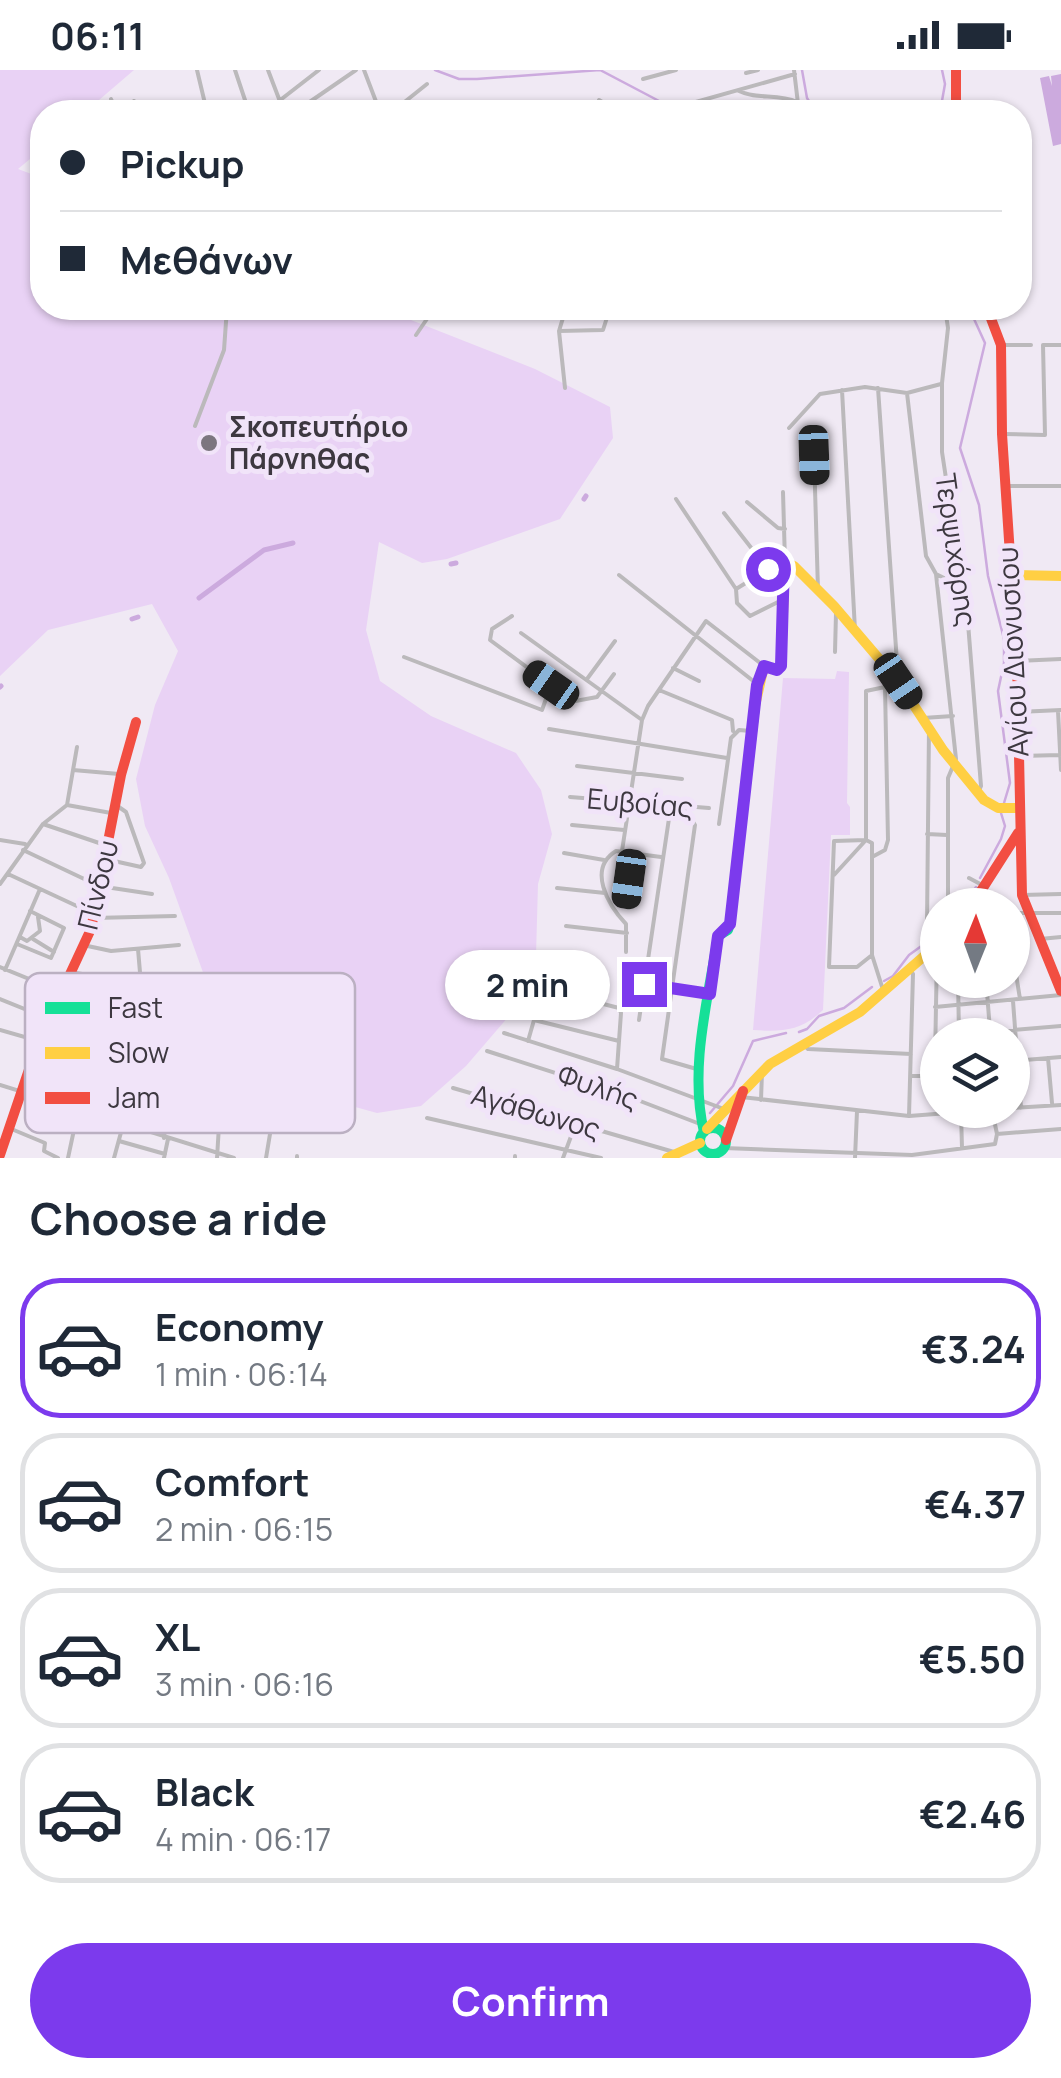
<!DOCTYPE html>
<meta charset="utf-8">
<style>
body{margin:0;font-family:Manrope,sans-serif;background:#f2f2f3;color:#1f2937;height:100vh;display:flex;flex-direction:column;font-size:38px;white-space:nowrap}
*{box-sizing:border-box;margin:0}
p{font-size:32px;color:#747a83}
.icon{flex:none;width:55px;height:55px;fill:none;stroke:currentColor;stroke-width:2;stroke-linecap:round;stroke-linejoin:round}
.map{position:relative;height:1088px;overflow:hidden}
.side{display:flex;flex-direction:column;background:#fff;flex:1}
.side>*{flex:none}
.banner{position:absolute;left:30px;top:30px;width:1002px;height:220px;border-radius:40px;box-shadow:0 2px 8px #0004;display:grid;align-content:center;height:220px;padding:0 30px;background:#fff}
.needle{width:65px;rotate:1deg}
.tools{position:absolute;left:920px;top:818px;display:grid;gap:20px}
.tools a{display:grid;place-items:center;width:110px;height:110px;border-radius:50%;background:#fff;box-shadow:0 2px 8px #0004;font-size:50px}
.end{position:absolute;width:45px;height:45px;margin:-22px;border:12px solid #7c3aed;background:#fff;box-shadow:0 0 0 5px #fff}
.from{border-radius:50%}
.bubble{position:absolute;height:70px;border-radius:35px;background:#fff;box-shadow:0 2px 8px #0004;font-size:32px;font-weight:700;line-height:70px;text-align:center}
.car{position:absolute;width:30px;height:60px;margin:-30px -15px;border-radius:12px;box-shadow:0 0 8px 2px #0007;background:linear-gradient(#222 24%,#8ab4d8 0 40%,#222 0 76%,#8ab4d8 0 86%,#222 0)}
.banner b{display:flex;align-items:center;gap:35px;height:95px;font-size:38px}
.banner b+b{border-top:2px solid #e0e1e3}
.banner i{width:25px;height:25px;background:#1f2937}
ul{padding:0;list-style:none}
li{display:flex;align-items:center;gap:30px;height:140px;margin:0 20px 15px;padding:0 10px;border:5px solid #e0e1e3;border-radius:40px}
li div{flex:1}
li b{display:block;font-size:38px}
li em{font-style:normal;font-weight:700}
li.on{border-color:#7c3aed}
li>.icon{width:90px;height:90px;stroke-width:1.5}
h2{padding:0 30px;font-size:45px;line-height:120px}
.button{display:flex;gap:20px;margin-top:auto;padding:20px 30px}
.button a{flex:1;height:115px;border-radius:60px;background:#7c3aed;color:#fff;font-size:40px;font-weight:700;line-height:115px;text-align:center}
.status{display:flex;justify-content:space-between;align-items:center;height:70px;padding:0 50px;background:#fff;direction:ltr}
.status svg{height:28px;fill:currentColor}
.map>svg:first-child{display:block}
</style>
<div class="status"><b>06:11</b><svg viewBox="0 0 49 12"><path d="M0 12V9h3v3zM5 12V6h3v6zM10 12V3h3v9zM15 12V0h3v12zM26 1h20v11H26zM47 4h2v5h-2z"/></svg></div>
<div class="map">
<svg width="1061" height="1088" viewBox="0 0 1061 1088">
<rect width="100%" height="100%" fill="#f0e9f4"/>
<path fill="#e9d2f5" d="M0 0H134L85 42H42V79L18 99 42 108V238H391L411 250 535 299 610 337 613 368 560 449 447 489 422 493 379 472 366 560 380 611 431 646 516 683 541 720 552 764 538 814 536 886 515 939 466 996 421 1036 377 1043 240 1005 169 808 145 756 136 709 155 635 178 581 152 534 48 560 0 606Z
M837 601 849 602 847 733 850 737V765H831L823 940C801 961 783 962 753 960L783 608 835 609Z"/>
<path fill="#ccaade" d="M1061 4V74L1053 76 1040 8 1049 6 1052 16 1051 6Z"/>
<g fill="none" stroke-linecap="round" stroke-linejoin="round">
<path stroke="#ccaade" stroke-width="2.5" d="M435 0 459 9H477L600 0 680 42
M802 0 807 28 816 42
M940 42 945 14 942 0
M969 238 985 273 960 378 979 435 988 506 1004 569V593L998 621 1010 713 1001 743 1005 756 1001 769 980 808
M964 835 976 817
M884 911 893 906 909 885 938 864
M799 962 807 959 819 946 844 938 872 917
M710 1043 733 1016 753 971 786 963"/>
<path stroke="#ccaade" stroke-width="5" d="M584 429 586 426
M451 494 456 493
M199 528 264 480 293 473
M132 549 138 547
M0 617 1 616"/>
<path stroke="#bbb9bb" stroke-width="4" d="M197 0 207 42
M235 0 249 42
M268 0 284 42
M364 0 380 42
M794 0 799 42
M746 3 758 0
M643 9 676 0
M739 21C757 30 778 23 797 32
M111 29 117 42
M599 30 619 42
M134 31 138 42
M279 31 319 0
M678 37 795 4
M295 42 356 0
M392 42 427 14
M598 238 608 243
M945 238 948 258 942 313V382L968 553 981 716 978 723
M559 261 603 260 610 238
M416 265 433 240 430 238
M1001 275H1031
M565 318 559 261 566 238
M878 318 898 607
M842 320 855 560
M907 323 941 314
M195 356 224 280 227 238
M789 358 820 324 865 317 907 323 926 486 936 504 962 517
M1002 364 1045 365 1043 275H1061
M814 385 818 520
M1005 416H1061
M676 429 736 519 777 494 785 492 783 422
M747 432 778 458 785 459
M724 443 767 498
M936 504 956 689 948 708V835
M619 505 757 614
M736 519 737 533 750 546 782 530
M521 563 642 650
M835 582 836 543
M404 587 542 640 551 615 490 570 492 559 512 546
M1017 591 1061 589
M673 598 699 611
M587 609 615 571
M659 620 732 650 733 661
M548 627 570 632 597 627 614 604
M1058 641 1061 700
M1018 642 1061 640
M923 648 953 646
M549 659 727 688
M1020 686 1060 685
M577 696 682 709
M73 700 119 704
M570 727 709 738
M67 735 111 743
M683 736 695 755 662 989 700 1000
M43 754 105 775
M719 754 731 668 739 660 751 661
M572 755 624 760
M927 764 947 765
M0 770 25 774
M866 770 872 773V885L857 897H829L834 771Z
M23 780 99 816 152 824
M622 781 642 650 648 636 706 551 764 596
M564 783 604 790
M872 787 885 780 888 770 885 617
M105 789 141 797 144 793 126 742 116 735
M8 804 94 844
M834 805 866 770V621L885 617 894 607
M969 808 984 816
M0 814 43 754 67 735 77 677
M557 818 605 823
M1022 825 1061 824
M626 835 633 783
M1012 843H1061
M94 848 175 846
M927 854 929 658
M566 856 627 863
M20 867 27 871 40 861 38 847
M33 869 54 882
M1040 869 1061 867
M17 874 51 888 64 858 30 841
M83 875 111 881 179 875
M934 878 937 883 935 989
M138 879 141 914
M1012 879 1020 929
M626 882V854C608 835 587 799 616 781L661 787
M872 885 884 923
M0 897 61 922
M5 900 40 819
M70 902 198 923
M958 910 959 965
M986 910 990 960
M645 914 710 924
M556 922 619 938 621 943 617 999
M0 929 47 948
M1013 931 1021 1038
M54 936 118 949
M935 937 1061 925
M639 950 671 735
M45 956 138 976
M0 960 84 984
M990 962 1061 956
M504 963 617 999 724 1039
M140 966 196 974
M528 971 534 950 619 971
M803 974 808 979 911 984
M487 981 627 1026 700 1054
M1048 988 1052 1033
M1012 991 1061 987
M29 1001 106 1022
M911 1006H938
M0 1015 234 1088
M453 1018 674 1082
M170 1019 221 1023 217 1088
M741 1027 909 1046 988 1040
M761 1030 762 1002
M1012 1038 1061 1035
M961 1043 962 1078
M909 1046 913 904 910 900
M99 1047 113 993 123 911
M427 1048 601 1088
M9 1058 45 1073 44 1081 58 1088
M997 1064 1061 1059
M164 1068 176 972
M119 1071 165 1084
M724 1078 912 1085 995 1074 997 1064 992 1040
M68 1088 78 1041
M114 1088 123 1055 148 915
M164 1088 168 1069
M266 1088 274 1040
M297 1088V1086
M515 1088V1086
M563 1088 576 1053
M855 1088 857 1041"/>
<path stroke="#16e098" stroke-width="10" d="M700 1071a13 13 0 1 1 26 0a13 13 0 1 1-26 0Z
M704 1062C689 998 708 930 718 866L728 860 730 854 755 636"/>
<path stroke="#ffcf43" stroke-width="10" d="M1010 505 1061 506
M755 636 764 596 777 600 781 595 785 492 794 496 834 536 898 611 943 680 984 730 998 738H1018
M707 1059 770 994 860 942 938 874
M667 1088 700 1073"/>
<path stroke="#f24e42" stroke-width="10" d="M956 0V42
M987 238 1001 275 1002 364 1017 591 1022 825 1061 921
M972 835 1018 763
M726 1070 743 1021
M0 1085 38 973 91 859 121 705 136 652"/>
</g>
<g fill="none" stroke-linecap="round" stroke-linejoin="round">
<path stroke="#7c3aed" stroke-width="12" d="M644 914 710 924 718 866 730 854 757 615 764 596 777 600 781 596 784 492 768 499"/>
</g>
<circle fill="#7c767f" stroke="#f1e4f9" stroke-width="4" cx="209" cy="373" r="10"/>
<g text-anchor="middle" stroke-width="10" stroke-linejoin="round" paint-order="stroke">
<g font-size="28" font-weight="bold" fill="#3d3840" stroke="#f1e4f9" text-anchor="start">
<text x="229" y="367">Σκοπευτήριο<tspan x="229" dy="32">Πάρνηθας</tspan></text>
</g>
<g font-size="28" fill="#3d3840" stroke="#f1e4f9">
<text transform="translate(956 480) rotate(82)" y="10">Τερψιχόρης</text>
<text transform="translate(1013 582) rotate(-93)" y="10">Αγίου Διονυσίου</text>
<text transform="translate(640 733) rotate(5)" y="10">Ευβοίας</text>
<text transform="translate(98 815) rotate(-76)" y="10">Πίνδου</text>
<text transform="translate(598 1017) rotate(19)" y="10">Φυλής</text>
<text transform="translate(536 1042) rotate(16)" y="10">Αγάθωνος</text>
</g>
</g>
<rect x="25" y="903" width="330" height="160" rx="15" fill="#f1e4f9" stroke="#bbb0c2" stroke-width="2.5"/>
<rect x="45" y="932" width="45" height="12" fill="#16e098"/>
<rect x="45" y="977" width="45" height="12" fill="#ffcf43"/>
<rect x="45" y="1022" width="45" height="12" fill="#f24e42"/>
<g font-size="28" fill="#3d3840">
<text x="108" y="948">Fast</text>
<text x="108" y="993">Slow</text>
<text x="108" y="1038">Jam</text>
</g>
</svg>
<div class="tools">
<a><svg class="needle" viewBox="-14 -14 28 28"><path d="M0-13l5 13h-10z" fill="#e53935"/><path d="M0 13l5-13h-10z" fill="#747a83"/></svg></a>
<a><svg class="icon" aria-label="layers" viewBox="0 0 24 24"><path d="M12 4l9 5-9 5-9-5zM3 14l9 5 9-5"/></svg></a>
</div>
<i class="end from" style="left:768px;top:499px"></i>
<i class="end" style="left:644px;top:914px"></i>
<div class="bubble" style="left:445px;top:880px;width:165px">2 min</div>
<i class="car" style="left:814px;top:385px;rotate:178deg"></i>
<i class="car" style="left:898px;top:611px;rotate:146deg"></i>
<i class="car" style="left:551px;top:615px;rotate:305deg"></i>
<i class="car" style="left:629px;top:809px;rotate:188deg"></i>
<div class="banner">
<b><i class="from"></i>Pickup</b>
<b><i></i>Μεθάνων</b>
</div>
</div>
<section class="side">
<h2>Choose a ride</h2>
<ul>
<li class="on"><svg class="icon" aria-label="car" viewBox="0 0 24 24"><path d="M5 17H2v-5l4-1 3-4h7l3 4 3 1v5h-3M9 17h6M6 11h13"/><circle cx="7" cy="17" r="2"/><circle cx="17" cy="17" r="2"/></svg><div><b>Economy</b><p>1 min · 06:14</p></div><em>€3.24</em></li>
<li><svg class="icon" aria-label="car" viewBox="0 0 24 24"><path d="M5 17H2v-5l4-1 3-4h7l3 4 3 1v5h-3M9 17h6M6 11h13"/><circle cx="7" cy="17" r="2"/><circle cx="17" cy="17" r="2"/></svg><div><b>Comfort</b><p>2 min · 06:15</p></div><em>€4.37</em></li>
<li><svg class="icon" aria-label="car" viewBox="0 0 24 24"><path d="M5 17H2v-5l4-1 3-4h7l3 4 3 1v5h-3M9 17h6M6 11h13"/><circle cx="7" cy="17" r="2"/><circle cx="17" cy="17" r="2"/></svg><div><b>XL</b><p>3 min · 06:16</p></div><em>€5.50</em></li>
<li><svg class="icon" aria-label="car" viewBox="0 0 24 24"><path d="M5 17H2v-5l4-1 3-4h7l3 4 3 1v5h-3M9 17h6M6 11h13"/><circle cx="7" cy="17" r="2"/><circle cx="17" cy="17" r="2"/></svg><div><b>Black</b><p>4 min · 06:17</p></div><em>€2.46</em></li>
</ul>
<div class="button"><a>Confirm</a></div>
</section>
